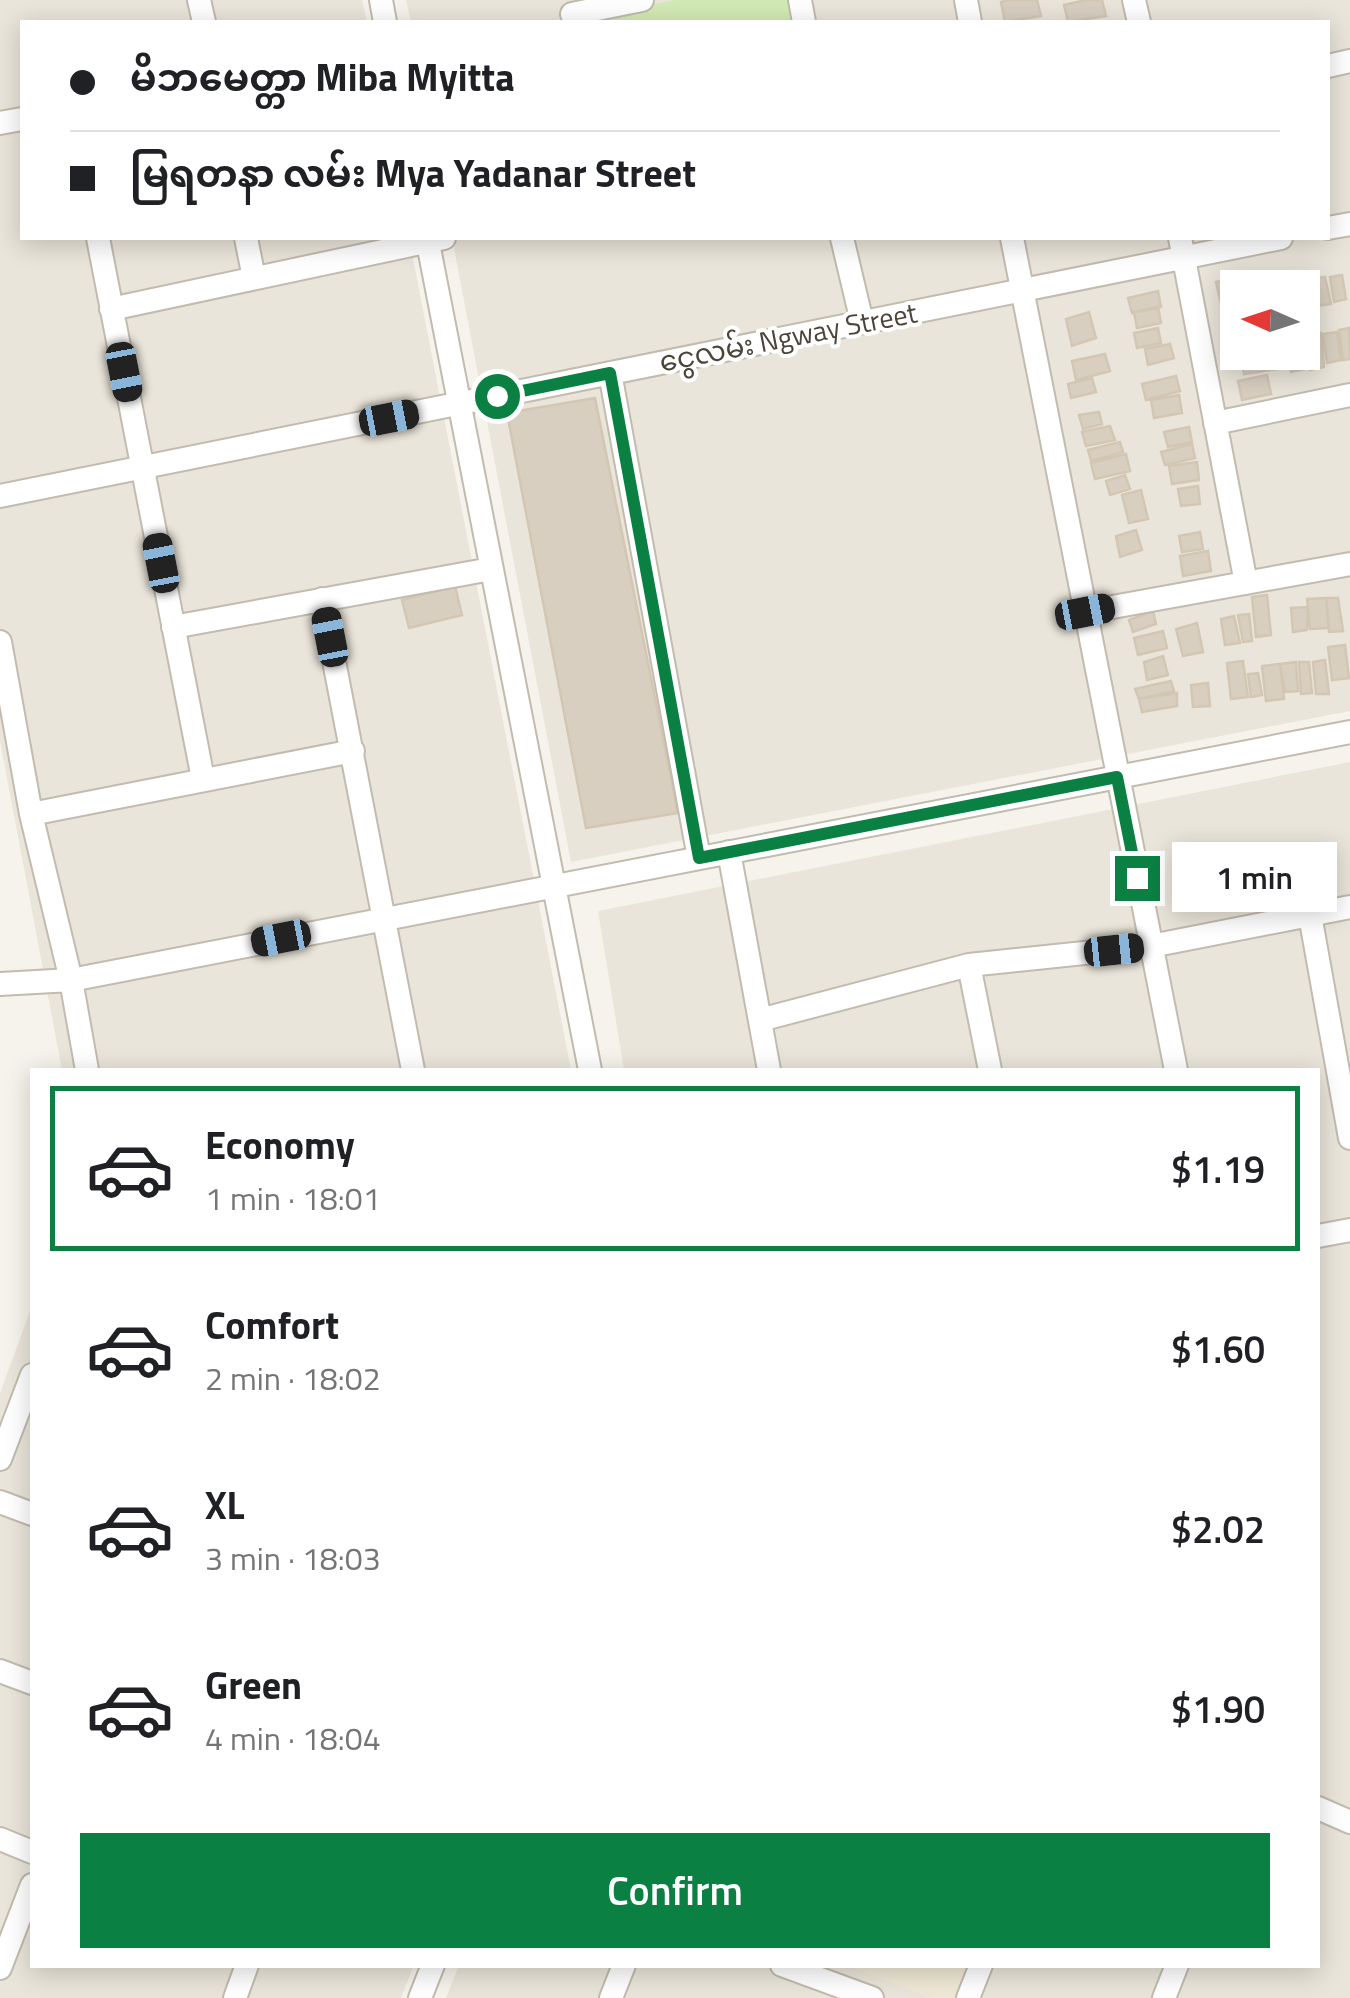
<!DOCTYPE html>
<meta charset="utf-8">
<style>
body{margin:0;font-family:"Titillium Web","Noto Sans Myanmar",sans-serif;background:#f6f6f6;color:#202124;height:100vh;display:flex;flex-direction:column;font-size:38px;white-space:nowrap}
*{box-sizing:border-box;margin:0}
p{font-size:32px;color:#757577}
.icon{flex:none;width:55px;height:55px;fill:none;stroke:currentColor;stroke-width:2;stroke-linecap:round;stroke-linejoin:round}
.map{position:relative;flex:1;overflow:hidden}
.side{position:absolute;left:30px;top:1068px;width:1290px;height:900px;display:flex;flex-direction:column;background:#fff;border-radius:0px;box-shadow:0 5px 25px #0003}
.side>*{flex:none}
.guide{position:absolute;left:20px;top:20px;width:1310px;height:220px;border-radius:0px;box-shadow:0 5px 25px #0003;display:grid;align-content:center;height:220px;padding:0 50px;background:#fff}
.needle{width:65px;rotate:273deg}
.controls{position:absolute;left:1220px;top:270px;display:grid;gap:20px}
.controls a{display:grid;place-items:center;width:100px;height:100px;border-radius:0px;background:#fff;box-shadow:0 5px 25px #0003;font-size:50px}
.end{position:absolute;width:45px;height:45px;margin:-22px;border:12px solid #0b8043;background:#fff;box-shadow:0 0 0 5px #fff}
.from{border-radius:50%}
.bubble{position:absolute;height:70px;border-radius:0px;background:#fff;box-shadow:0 5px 25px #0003;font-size:32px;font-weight:600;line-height:70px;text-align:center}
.car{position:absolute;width:30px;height:60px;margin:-30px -15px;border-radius:12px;box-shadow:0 0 8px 2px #0007;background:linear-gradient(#222 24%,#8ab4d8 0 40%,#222 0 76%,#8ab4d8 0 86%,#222 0)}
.guide b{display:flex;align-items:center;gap:35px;height:95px;font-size:38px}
.guide b+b{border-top:2px solid #e0e0e0}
.guide i{width:25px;height:25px;background:#202124}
ul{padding:18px 0 0;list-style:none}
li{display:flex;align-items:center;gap:30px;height:165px;margin:0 20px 15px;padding:0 30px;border:5px solid transparent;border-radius:0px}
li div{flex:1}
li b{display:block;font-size:38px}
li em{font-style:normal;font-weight:600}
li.active{border-color:#0b8043}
li>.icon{width:90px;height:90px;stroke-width:1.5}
.primary-button{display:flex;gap:20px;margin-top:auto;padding:20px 50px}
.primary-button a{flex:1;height:115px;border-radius:0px;background:#0b8043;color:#fff;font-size:40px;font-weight:600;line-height:115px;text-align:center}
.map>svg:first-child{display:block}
</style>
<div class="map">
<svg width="1350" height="1998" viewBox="0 0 1350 1998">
<rect width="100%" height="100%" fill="#f6f3ec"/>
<path fill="#eae5da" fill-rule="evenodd" d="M0 0H362L367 22H22V238H409L571 1070H62L0 741Z
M406 0H1350V711L571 862 452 238H1328V22H411ZM1238 288H1302V352H1238Z
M1350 762V1998H446L459 1965H1318V1070H624L598 911Z
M32 1306V1965H414L401 1998H0V1393Z"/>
<path fill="#efe8d6" d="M846 1965H987L974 1998H931Z"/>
<path fill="#d2eab5" d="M675 0H793L798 22H580L579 19Z"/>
<path fill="#d8cfc1" stroke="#d3c7b4" stroke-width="2.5" d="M1008 0H1037L1041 16 1005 22 1001 2Z
M1086 0H1102L1106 16 1068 22 1064 5Z
M1254 274 1257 288H1238V299L1221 303 1216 282Z
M1342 275 1346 299 1334 302 1330 277Z
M1306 277 1313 306 1302 310V288H1295L1294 280Z
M1325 277 1331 304 1316 306 1311 279Z
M1158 291 1161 307 1132 313 1128 298Z
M1158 307 1161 323 1137 328 1134 312Z
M1089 312 1096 338 1072 346 1066 319Z
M1158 328 1161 343 1137 348 1134 333Z
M1349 328 1350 359 1343 360 1339 330Z
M1337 332 1341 360 1327 363 1323 334Z
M1321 333 1324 367 1310 370 1305 335Z
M1170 344 1174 358 1148 365 1145 349Z
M1302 349 1305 369 1291 372 1288 352H1302Z
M1268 352H1280L1284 368 1244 374 1241 357Z
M1105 354 1110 371 1076 380 1072 361Z
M1267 375 1271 394 1242 400 1238 381Z
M1176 376 1180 391 1146 400 1142 384Z
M1092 378 1096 392 1071 398 1068 384Z
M1179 395 1182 413 1154 418 1151 400Z
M595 398 678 813 586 828 507 413Z
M1099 412 1102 424 1083 429 1079 415Z
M1110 426 1115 440 1086 446 1082 432Z
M1189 427 1192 442 1168 447 1164 432Z
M1120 442 1123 452 1091 461 1088 450Z
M1192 444 1195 458 1165 465 1161 452Z
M1126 454 1130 471 1095 479 1091 463Z
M1197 462 1199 480 1172 484 1169 466Z
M1125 475 1130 489 1110 495 1106 481Z
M1198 486 1200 504 1181 506 1178 489Z
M1141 490 1148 519 1129 523 1122 495Z
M1136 530 1142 550 1120 557 1116 536Z
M1200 532 1203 549 1182 552 1179 536Z
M1208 551 1211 571 1183 576 1180 556Z
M455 586 462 615 409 628 402 600Z
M1267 595 1271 635 1256 637 1252 597Z
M1326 598H1338L1343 631 1329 632Z
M1326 598 1329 628 1310 629 1307 599Z
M1308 607 1307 630 1293 632 1291 608Z
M1153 611 1156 624 1133 632 1129 620Z
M1249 614 1252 641 1243 642 1238 615Z
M1234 616 1240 643 1225 645 1221 619Z
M1197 623 1203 652 1183 656 1176 629Z
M1163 631 1167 648 1138 655 1134 638Z
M1345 645 1349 678 1332 680 1328 647Z
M1163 656 1168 675 1147 680 1144 662Z
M1325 660 1329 694H1316L1313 662Z
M1243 661 1248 697 1231 699 1227 663Z
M1296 662 1298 691 1285 692 1280 664Z
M1299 662H1309L1312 693 1301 694Z
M1280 664 1284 699 1266 701 1262 666Z
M1258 673 1262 695 1251 697 1248 674Z
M1171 681 1174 691 1139 699 1135 689Z
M1208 683 1210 706 1193 707 1191 685Z
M1177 693V706L1142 712 1139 699Z"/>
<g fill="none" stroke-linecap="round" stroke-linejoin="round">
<defs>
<path id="minor" d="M199 0 204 22
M381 0 385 22
M800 0 804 22
M966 0 970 22
M1134 0 1139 22
M572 14 642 0
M1328 66 1350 61
M0 123 22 119
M1328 228 1350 224
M98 238 203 779
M246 238 254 278
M427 238 590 1070
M842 238 862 322
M1012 238 1176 1070
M1180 238 1246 583
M111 309 444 238
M610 373 699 858
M1215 423 1350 395
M0 496 1281 238
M322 599 413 1070
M1085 612 1350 564
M173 627 491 569
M0 642 31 814 71 980 87 1070
M31 814 353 751
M729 852 769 1070
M1310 915 1350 1138
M969 965 990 1070
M0 984 71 980 1350 732
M760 1020 969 965 1151 946 1350 907
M1318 1236 1350 1230
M0 1459 32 1375
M0 1502 32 1514
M0 1671 32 1683
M1318 1808 1350 1822
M0 1839 32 1852
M782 1965 872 1998
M0 1968 32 1885
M235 1998 247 1965
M420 1998 433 1965
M611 1998 624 1965
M968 1998 981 1965
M1164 1998 1177 1965"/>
</defs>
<use href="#minor" stroke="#c2bbae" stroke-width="26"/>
<use href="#minor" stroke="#fff" stroke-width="22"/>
</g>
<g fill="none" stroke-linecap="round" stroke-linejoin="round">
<path stroke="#0b8043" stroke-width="12" d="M497 396 610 373 699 858 1117 777 1137 878"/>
</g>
<g text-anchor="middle" stroke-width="8" stroke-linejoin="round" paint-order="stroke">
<g font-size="28" fill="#4b4439" stroke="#fff">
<text transform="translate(788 337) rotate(-11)" y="10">ငွေလမ်း Ngway Street</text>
</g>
</g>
</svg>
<div class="controls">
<a><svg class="needle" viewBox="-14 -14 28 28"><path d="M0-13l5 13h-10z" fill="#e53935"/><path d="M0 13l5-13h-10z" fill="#757577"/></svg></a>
</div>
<i class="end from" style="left:497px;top:396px"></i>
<i class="end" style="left:1137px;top:878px"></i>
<div class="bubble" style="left:1172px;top:842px;width:165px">1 min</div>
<i class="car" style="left:124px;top:372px;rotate:169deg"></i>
<i class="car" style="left:389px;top:418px;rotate:79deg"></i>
<i class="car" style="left:161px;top:563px;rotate:349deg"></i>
<i class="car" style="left:1085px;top:612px;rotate:79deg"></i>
<i class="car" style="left:330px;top:637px;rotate:349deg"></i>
<i class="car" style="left:281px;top:938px;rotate:259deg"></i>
<i class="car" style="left:1114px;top:950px;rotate:84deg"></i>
<div class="guide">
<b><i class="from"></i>မိဘမေတ္တာ Miba Myitta</b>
<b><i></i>မြရတနာ လမ်း Mya Yadanar Street</b>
</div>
<section class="side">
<ul>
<li class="active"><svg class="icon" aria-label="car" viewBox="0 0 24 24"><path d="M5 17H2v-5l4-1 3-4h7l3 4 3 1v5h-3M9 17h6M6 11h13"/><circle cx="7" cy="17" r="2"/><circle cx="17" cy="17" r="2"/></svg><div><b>Economy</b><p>1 min · 18:01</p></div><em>$1.19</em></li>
<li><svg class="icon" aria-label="car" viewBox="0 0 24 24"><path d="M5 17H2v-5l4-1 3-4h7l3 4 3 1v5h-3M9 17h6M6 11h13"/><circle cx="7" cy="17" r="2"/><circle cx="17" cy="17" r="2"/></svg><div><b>Comfort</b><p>2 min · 18:02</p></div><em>$1.60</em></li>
<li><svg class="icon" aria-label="car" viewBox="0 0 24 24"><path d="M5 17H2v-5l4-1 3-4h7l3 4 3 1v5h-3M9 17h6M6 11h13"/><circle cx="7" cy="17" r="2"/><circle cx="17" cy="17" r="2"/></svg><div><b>XL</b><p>3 min · 18:03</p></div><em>$2.02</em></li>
<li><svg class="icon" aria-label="car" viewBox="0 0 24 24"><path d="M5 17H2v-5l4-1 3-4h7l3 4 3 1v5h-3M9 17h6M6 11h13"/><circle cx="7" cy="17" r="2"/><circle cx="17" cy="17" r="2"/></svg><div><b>Green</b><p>4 min · 18:04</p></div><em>$1.90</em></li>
</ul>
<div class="primary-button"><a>Confirm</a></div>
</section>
</div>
